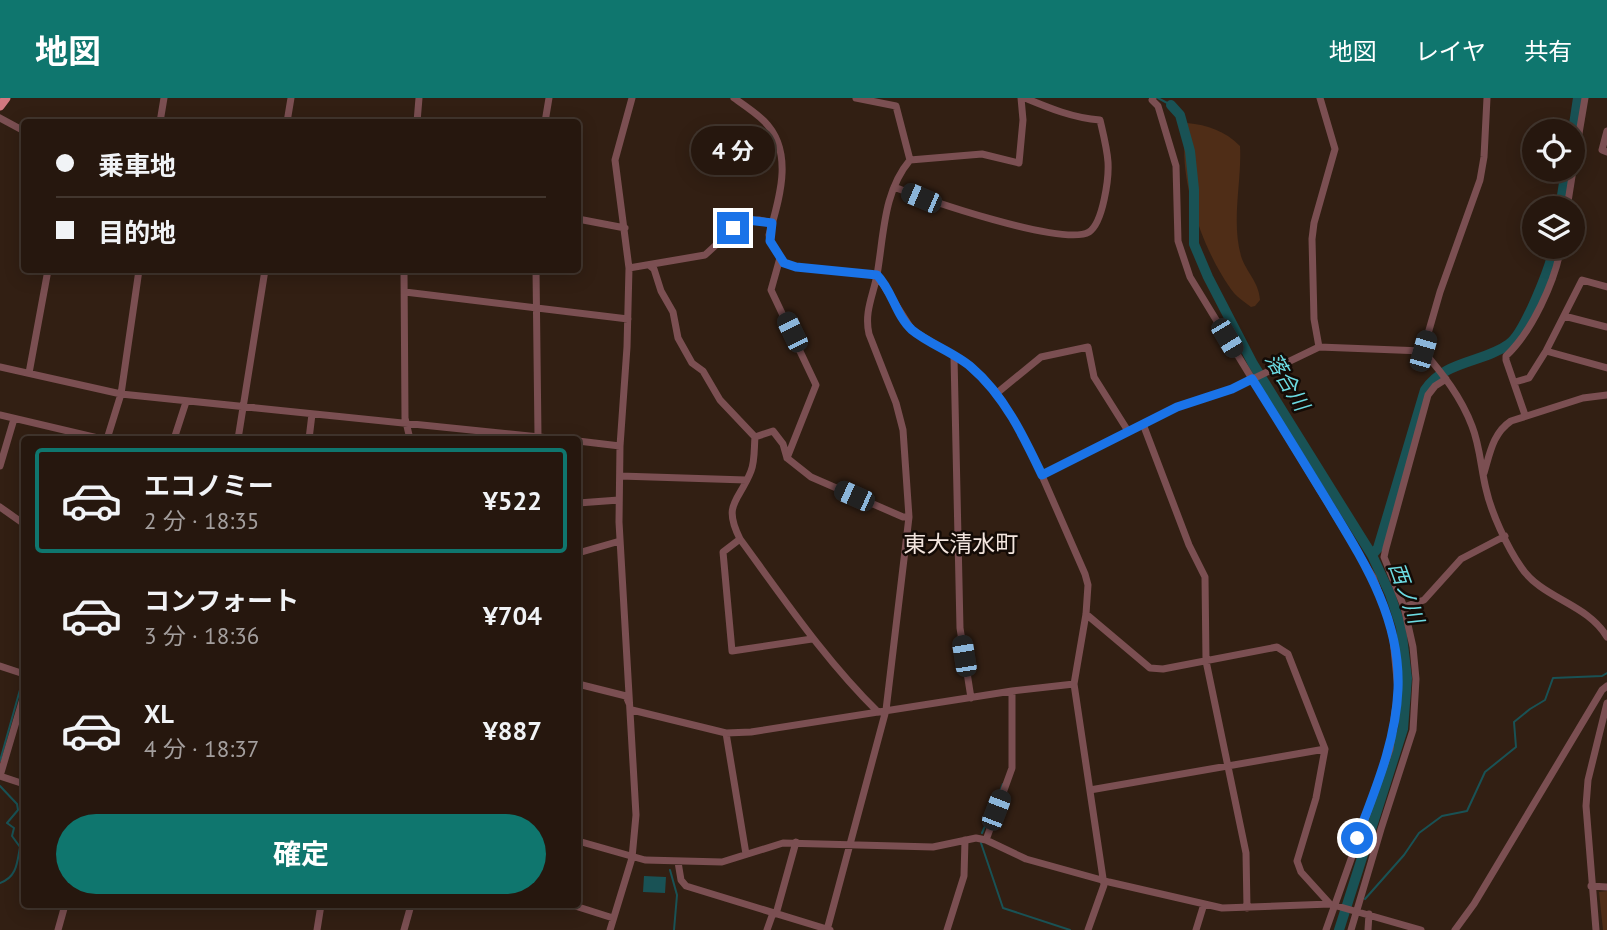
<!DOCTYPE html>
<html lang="ja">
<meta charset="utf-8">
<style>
body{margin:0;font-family:"PT Sans","Noto Sans JP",sans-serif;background:#2e2017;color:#f1f3f6;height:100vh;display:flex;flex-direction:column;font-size:26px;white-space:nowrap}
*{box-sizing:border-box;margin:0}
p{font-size:23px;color:#a49f9e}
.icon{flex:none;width:38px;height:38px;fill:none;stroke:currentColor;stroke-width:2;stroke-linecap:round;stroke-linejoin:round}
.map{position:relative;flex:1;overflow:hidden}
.side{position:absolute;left:21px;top:338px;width:560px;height:472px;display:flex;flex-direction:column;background:#26170e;border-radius:7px;box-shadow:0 4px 18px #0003,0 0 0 2px #42362e}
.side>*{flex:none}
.banner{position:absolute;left:21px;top:21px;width:560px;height:154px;border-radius:7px;box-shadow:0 4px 18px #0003,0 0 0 2px #42362e;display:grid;align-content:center;height:154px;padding:0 35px;background:#26170e}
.controls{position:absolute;left:1522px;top:21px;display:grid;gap:14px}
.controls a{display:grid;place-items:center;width:63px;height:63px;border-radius:50%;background:#26170e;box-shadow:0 4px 18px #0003,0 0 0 2px #42362e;font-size:35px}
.end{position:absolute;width:32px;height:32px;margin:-16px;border:9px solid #1a73e8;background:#fff;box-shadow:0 0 0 4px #fff}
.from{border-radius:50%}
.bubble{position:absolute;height:49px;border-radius:24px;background:#26170e;box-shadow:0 4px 18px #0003,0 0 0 2px #42362e;font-size:23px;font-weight:700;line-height:49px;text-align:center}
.car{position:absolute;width:21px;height:42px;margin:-21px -10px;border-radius:9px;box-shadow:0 0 5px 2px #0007;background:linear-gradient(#222 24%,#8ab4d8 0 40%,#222 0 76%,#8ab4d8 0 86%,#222 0)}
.banner b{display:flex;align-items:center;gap:24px;height:66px;font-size:26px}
.banner b+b{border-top:2px solid #42362e}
.banner i{width:18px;height:18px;background:#f1f3f6}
ul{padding:12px 0 0;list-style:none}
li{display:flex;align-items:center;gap:21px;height:105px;margin:0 14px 10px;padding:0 21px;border:4px solid transparent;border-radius:7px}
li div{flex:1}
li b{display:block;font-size:26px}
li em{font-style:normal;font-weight:700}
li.current{border-color:#0f766e}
li>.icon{width:63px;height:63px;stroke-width:1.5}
.primary-button{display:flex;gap:14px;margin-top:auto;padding:14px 35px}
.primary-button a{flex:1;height:80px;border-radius:42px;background:#0f766e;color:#fff;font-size:28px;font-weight:700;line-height:80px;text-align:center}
header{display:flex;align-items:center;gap:42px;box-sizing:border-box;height:98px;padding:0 35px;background:#0f766e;color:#fff}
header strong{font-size:33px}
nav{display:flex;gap:38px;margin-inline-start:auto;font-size:24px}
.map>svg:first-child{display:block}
</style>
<header>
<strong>地図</strong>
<nav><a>地図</a><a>レイヤ</a><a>共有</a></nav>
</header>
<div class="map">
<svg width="1607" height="832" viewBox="0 0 1607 832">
<rect width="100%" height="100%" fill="#321f13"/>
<path fill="#4f2d17" d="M1187 25C1208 27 1225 33 1240 48 1242 83 1231 122 1241 158 1246 174 1259 184 1260 202L1255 208 1251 209C1245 204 1238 200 1234 195 1203 155 1175 76 1187 25Z
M1607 793V832H1603L1599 794Z"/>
<path fill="#195255" d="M644 778 666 779 665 795 643 794Z"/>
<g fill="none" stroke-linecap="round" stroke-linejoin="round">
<path stroke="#195255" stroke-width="2" d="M1158 0 1171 7
M0 663 23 581
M0 688 17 706 18 712 7 725 14 730 12 738 20 749C17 765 17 779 0 785
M982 735 1003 686
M981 745 1003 810 1070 832
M670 772 677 797 674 832
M1365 801 1404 757 1419 735 1442 718 1467 713 1485 674 1516 649 1514 624 1530 611 1545 602 1553 580 1602 578 1607 575"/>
<path stroke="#195255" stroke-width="10" d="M1171 7 1180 17 1190 53 1194 91V146L1208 179 1253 266 1372 457 1390 496 1401 529 1407 580 1403 631 1339 832
M1573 33 1578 0
M1560 110 1566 72
M1372 457 1378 450 1425 292C1445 262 1483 265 1509 246 1524 236 1551 168 1554 149"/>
<path stroke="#7b4f52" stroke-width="7" d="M734 0C744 7 756 15 764 23 795 54 779 101 769 137L770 143 784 165 796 169 877 177 912 232 969 267 997 295 1014 322 1036 364 1085 476 1088 487 1086 516 1074 586 1104 787 1088 832
M856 0 896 8 910 62
M1153 0 1152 2 1158 8 1176 68 1178 143 1190 179 1373 479 1387 517 1393 541 1398 592 1390 651 1326 832
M0 20 24 33
M160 24 164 0
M287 24 291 0
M417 24 419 0
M545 24 549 0
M1607 33 1602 52 1607 54
M1573 71 1585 0
M894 89C924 101 1064 149 1089 134 1103 125 1109 80 1108 64 1107 50 1103 35 1100 22 1073 20 1049 10 1025 0
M1567 110 1573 72
M578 121 625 130
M780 160 771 192 816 287 787 360
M649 167 654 171 661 193 673 214 678 240 692 265 703 273 720 302 755 339C754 350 755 363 751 373 739 404 722 405 740 441 784 501 825 562 878 614
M629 170 705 157 741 124 759 122 772 125
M404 172 405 320 410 341
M536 172 538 338
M405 194 628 221
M1564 218 1607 229
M1319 249 1314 221 1312 141 1314 125 1335 51 1320 0
M1423 253 1440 194 1480 82 1484 59 1487 0
M1546 253 1607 270
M954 259 960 530 971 600
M0 269 121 296 559 341
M29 275 48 172
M1515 284 1529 280 1546 253 1582 182 1607 189
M997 295 1041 259 1088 249 1094 279 1128 333
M0 317 102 341
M1525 317 1506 262V258C1532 234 1555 183 1561 149
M1143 326 1189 447 1205 479 1206 563 1246 755 1247 810
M755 339 773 333 783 346 787 360 811 379 903 419H909
M107 341 121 296 139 172
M174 341 186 304
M238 341 265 172
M309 341 312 316
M578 343 620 348
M0 368 14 321
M1484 375C1490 355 1493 335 1511 323L1583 300 1607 297
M1042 377 1177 309 1232 291 1319 249 1423 253C1443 276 1461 299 1472 328 1480 348 1481 371 1486 391 1491 414 1507 449 1521 469 1542 501 1587 505 1607 539
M620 378 746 382
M578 405 619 402
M0 409 24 426
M740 441 723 454 732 553 812 541
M578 455 620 443
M1404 509 1424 502 1461 461 1505 438
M1086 516 1150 570 1163 571 1277 549 1288 556 1325 651 1316 700 1297 763 1301 774 1330 806
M0 568 24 576
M578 586 626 598 629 605
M632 612 726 635 751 634 1012 593 1074 586
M726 635 746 756
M0 678 24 597
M0 678 24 686
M1090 692 1325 651
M986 742 1012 670V593
M578 743 645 762 722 764 783 745 933 749 976 740 986 742 1026 761 1109 784 1222 810 1330 806 1421 832
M678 764 681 782 686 788 830 832
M1591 788 1607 789
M572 807 613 820
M776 816 796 744
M58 832 65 807
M317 832 321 807
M404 832 411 807
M610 832 632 760 636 717 619 424 620 348 627 249 629 170 615 62 632 0
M767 832 773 815
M827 832 886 612 909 419 903 332 896 305 869 236C864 214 873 198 877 177 884 137 883 94 910 62L982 56 1019 65 1023 22 1021 0
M947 832 964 778 965 742
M1196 832 1204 806
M1351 832 1381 731 1413 632 1416 581 1413 549 1404 509 1384 459 1386 450 1428 297 1435 288 1446 281
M1368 832 1369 816
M1455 832 1474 806 1602 592 1607 588
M1596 832 1586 708 1588 682 1607 605"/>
<path stroke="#d17880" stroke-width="9" d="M0 8 6 0"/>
</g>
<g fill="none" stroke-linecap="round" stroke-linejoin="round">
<path stroke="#1a73e8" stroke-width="9" d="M733 130 747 122 772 125 770 143 784 165 796 169 877 177C892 192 896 218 912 232 929 246 955 255 971 269 1004 297 1024 339 1042 377L1177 309 1232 291 1252 281C1278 322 1303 363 1328 404 1363 462 1401 520 1398 591 1396 644 1375 692 1357 740"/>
</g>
<g text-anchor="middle" stroke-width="5" stroke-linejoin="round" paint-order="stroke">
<g font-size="21" font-style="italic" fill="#6cdbe2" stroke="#140b06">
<text transform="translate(1287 284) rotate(59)" y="7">落合川</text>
<text transform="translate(1406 495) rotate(70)" y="7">西ノ川</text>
</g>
<g font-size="23" fill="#f3e5de" stroke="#140b06">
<text x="961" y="454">東大清水町</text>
</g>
</g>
</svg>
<div class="controls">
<a><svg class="icon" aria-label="locate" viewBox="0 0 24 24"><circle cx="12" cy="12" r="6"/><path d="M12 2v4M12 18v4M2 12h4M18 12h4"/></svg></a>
<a><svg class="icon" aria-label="layers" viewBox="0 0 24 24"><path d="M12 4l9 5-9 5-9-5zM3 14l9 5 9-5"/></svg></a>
</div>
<i class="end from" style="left:1357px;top:740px"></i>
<i class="end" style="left:733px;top:130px"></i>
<div class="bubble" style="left:691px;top:28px;width:84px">4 分</div>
<i class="car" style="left:921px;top:100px;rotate:293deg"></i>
<i class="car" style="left:792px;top:234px;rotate:334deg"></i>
<i class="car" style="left:1227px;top:240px;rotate:149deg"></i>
<i class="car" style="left:1423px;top:253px;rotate:16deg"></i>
<i class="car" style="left:854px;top:398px;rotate:294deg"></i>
<i class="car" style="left:964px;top:558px;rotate:351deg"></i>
<i class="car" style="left:996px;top:712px;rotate:21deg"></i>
<div class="banner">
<b><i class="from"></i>乗車地</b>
<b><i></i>目的地</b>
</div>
<section class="side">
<ul>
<li class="current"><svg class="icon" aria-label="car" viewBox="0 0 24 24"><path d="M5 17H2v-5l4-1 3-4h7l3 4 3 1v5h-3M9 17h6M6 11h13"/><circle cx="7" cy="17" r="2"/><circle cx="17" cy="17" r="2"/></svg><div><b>エコノミー</b><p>2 分 · 18:35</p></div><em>¥522</em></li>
<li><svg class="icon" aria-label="car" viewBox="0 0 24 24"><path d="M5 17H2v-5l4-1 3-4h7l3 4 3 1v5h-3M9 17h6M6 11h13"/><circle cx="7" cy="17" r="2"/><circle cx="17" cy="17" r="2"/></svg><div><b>コンフォート</b><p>3 分 · 18:36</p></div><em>¥704</em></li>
<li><svg class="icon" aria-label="car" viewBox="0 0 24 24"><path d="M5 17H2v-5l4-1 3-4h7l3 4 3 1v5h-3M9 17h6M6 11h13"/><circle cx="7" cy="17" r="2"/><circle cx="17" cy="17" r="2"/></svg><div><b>XL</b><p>4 分 · 18:37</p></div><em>¥887</em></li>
</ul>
<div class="primary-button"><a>確定</a></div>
</section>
</div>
